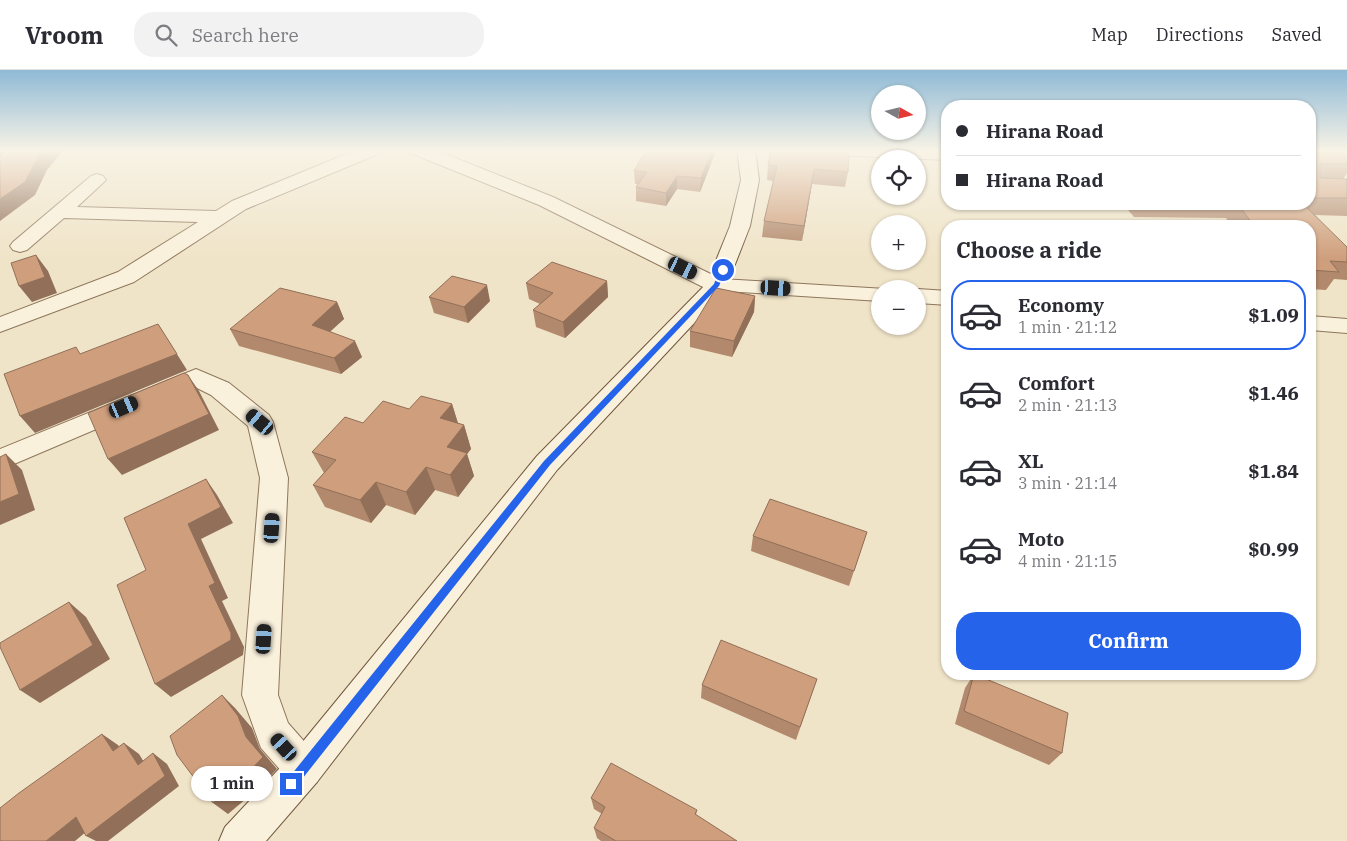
<!DOCTYPE html>
<meta charset="utf-8">
<style>
body{margin:0;font-family:"IBM Plex Serif",serif;background:#f2f2f3;color:#2b2b33;height:100vh;display:flex;flex-direction:column;font-size:19px;white-space:nowrap}
*{box-sizing:border-box;margin:0}
p{font-size:16px;color:#7c7c81}
.icon{flex:none;width:28px;height:28px;fill:none;stroke:currentColor;stroke-width:2;stroke-linecap:round;stroke-linejoin:round}
.map{position:relative;flex:1;overflow:hidden}
.panel{position:absolute;left:941px;top:150px;width:375px;height:460px;display:flex;flex-direction:column;background:#fff;border-radius:20px;box-shadow:0 1px 4px #0004}
.panel>*{flex:none}
.top-card{position:absolute;left:941px;top:30px;width:375px;height:110px;border-radius:20px;box-shadow:0 1px 4px #0004;display:grid;align-content:center;height:110px;padding:0 15px;background:#fff}
.needle{width:32px;rotate:98deg}
.fabs{position:absolute;left:871px;top:15px;display:grid;gap:10px}
.fabs a{display:grid;place-items:center;width:55px;height:55px;border-radius:50%;background:#fff;box-shadow:0 1px 4px #0004;font-size:25px}
.end{position:absolute;width:22px;height:22px;margin:-11px;border:6px solid #2563eb;background:#fff;box-shadow:0 0 0 2px #fff}
.from{border-radius:50%}
.bubble{position:absolute;height:35px;border-radius:18px;background:#fff;box-shadow:0 1px 4px #0004;font-size:16px;font-weight:700;line-height:35px;text-align:center}
.car{position:absolute;width:15px;height:30px;margin:-15px -8px;border-radius:6px;box-shadow:0 0 4px 1px #0007;background:linear-gradient(#222 24%,#8ab4d8 0 40%,#222 0 76%,#8ab4d8 0 86%,#222 0)}
.top-card b{display:flex;align-items:center;gap:18px;height:48px;font-size:19px}
.top-card b+b{border-top:1px solid #e1e1e2}
.top-card i{width:12px;height:12px;background:#2b2b33}
ul{padding:0;list-style:none}
li{display:flex;align-items:center;gap:15px;height:70px;margin:0 10px 8px;padding:0 5px;border:2px solid transparent;border-radius:20px}
li div{flex:1}
li b{display:block;font-size:19px}
li em{font-style:normal;font-weight:700}
li.selected{border-color:#2563eb}
li>.icon{width:45px;height:45px;stroke-width:1.5}
h2{padding:0 15px;font-size:22px;line-height:60px}
.action{display:flex;gap:10px;margin-top:auto;padding:10px 15px}
.action a{flex:1;height:58px;border-radius:20px;background:#2563eb;color:#fff;font-size:20px;font-weight:700;line-height:58px;text-align:center}
header{display:flex;align-items:center;gap:30px;box-sizing:border-box;height:70px;padding:0 25px;background:#fff;border-bottom:1px solid #e1e1e2}
header strong{font-size:24px}
nav{display:flex;gap:28px;margin-inline-start:auto;font-size:18px}
.search{width:350px;height:45px;background:#f2f2f3;display:flex;align-items:center;gap:12px;box-sizing:border-box;padding:0 18px;border-radius:20px;color:#7c7c81;font-size:19px}
.map>svg:first-child{display:block}
</style>
<header>
<strong>Vroom</strong>
<div class="search"><svg class="icon" aria-label="search" viewBox="0 0 24 24"><circle cx="10" cy="10" r="6"/><path d="M15 15l6 6"/></svg>Search here</div>
<nav><a>Map</a><a>Directions</a><a>Saved</a></nav>
</header>
<div class="map">
<svg width="1347" height="771" viewBox="0 0 1347 771">
<rect width="100%" height="100%" fill="#f0e4c8"/>
<g fill="none" stroke-linecap="round" stroke-linejoin="round">
<defs>
<path id="street" d="M356 80H381L378 84 246 139 134 212 0 262V247L118 202 198 152 64 148 27 180 20 182 13 180 10 176 13 172 91 106 97 104 103 106 106 110 77 137 216 141 232 131Z
M410 80H435L553 127 721 209 886 219H880V231L709 220 539 135 413 84Z
M824 80H948V90L833 85 827 84Z
M918 219 948 221V235L918 233Z
M1310 246 1347 249V263L1310 260Z
M196 299 229 313 269 345 273 352 288 408 278 625 288 653 317 686 323 699 317 712 304 718 291 712 261 678 242 625 260 408 248 356 211 325 195 317 0 400V379Z"/>
<path id="secondary" d="M737 80H755L759 110 750 156 725 220 557 400 317 712 266 771H219L225 757 291 686 537 386 707 213 730 156 741 110Z"/>
</defs>
<use href="#street" stroke="#8d765c" stroke-width="2"/>
<use href="#secondary" stroke="#6f573f" stroke-width="2"/>
<use href="#street" fill="#faf1dc" fill-rule="evenodd"/>
<use href="#secondary" fill="#faf1dc" fill-rule="evenodd"/>
</g>
<path fill="#b2896c" d="M1310 80 1347 88V103L1343 109H1347V146L1315 145 1347 177V210L1334 209 1326 220 1310 219V156H1231L1226 148 1134 147 1123 134H1310Z
M714 86 700 122 677 119 666 136 636 131V117L638 114H635L634 101Z
M768 95 848 102 845 117 812 114 802 171 762 167 764 151 773 111 767 110Z
M607 211 608 227 565 268 536 257 533 240 540 234 529 229 526 213Z
M755 226 754 242 732 287 690 277V261Z
M429 227 490 231 468 253 434 243Z
M337 232 344 249 330 261 362 287 341 304 239 276 230 259Z
M452 334 458 353 464 355 471 379 467 384 474 406 458 427 435 420 415 445 386 435 371 453 325 437 313 415 324 403 312 382 363 353 409 339Z
M867 462 849 516 751 481 753 466Z
M974 604 1062 683 1049 695 955 654 965 618Z
M817 609 796 670 701 628 702 615Z
M591 728 697 740 696 745 737 771H601L597 768 594 758 602 744 594 739Z"/>
<path fill="#916f58" d="M0 80H7L0 89Z
M44 80H65L64 82 61 83 47 100 35 125 0 151V129Z
M712 80H717L714 86 700 122 701 108Z
M814 99 812 114 802 171 804 156Z
M677 106V119L666 136V123Z
M36 185 48 201 57 223 32 232 19 216Z
M607 211 608 227 565 268 563 252Z
M487 215 490 231 468 253 464 237Z
M755 226 754 242 732 287 734 271Z
M337 232 344 249 320 271 312 255Z
M158 254 187 300 35 363 20 346Z
M355 271 362 287 341 304 334 288Z
M188 305 199 321 219 360 122 405 108 389Z
M452 334 459 357 440 348Z
M464 355 471 379 467 384 474 406 458 427 450 405 447 377Z
M6 384 22 400 35 440 0 455V432Z
M426 397 435 420 415 445 406 422Z
M206 409 217 425 233 453 201 469 228 528 222 531 244 577 243 585 171 627 155 614 209 516 188 454Z
M376 412 386 435 371 453 360 430Z
M69 532 86 547 110 589 40 633 20 620Z
M222 625 235 638 252 658 260 679 277 699 260 717 228 744 213 733 246 667Z
M102 664 118 675 128 691 113 681Z
M124 673 139 684 152 705 138 695Z
M153 683 167 694 179 716 108 771H96L86 766Z
M76 747 93 756 75 771H46Z"/>
<path fill="#cf9f7d" stroke="#916f58" d="M10 80H44L38 87 25 112 0 129V91Z
M646 80H712L701 108 677 106 666 123 636 117 647 102 634 101Z
M771 80H849L848 102 814 99 804 156 764 151 777 96 768 95Z
M1310 80H1337L1347 88V94H1320V108L1347 109V128H1310Z
M1238 134H1303L1347 177V192L1330 191 1339 202 1310 200V156H1254Z
M36 185 45 207 19 216 11 193Z
M552 192 607 211 563 252 533 240 553 223 526 213Z
M452 206 487 215 464 237 429 227Z
M280 218 337 232 312 255 355 271 334 288 230 259Z
M716 218 755 226 734 271 690 261Z
M158 254 177 284 20 346 4 304 76 277 80 284Z
M184 303 188 305 209 344 108 389 88 343Z
M421 326 452 334 440 348 464 355 447 377 467 383 450 405 426 397 406 422 376 412 360 430 313 415 336 390 312 382 345 347 363 353 383 331 409 339Z
M6 384 19 424 0 432V387Z
M206 409 221 437 188 454 215 513 209 516 231 563V570L155 614 117 515 146 500 124 448Z
M770 429 867 462 854 501 753 466Z
M69 532 93 575 20 620 0 577V573Z
M721 570 817 609 800 657 702 615Z
M974 604 1068 643 1062 683 964 641Z
M222 625 238 646 246 667 263 687 246 705 213 733 177 685 170 666Z
M102 664 113 681 124 673 138 695 153 683 165 706 86 766 76 747 46 771H0V738L19 723Z
M611 693 697 740 695 744 737 771H616L594 758 605 737 591 728Z"/>
<linearGradient id="sky" x2="0" y2="1"><stop stop-color="#8fbad6"/><stop offset="0.43" stop-color="#f8f3e6"/><stop offset="1" stop-color="#f8f3e6" stop-opacity="0"/></linearGradient>
<rect width="1347" height="188" fill="url(#sky)"/>
<path fill="#2563eb" d="M723 198 726 200 719 216 550 395 295 718 291 719 287 718 285 714 287 710 544 391 714 214 719 200Z"/>
</svg>
<div class="fabs">
<a><svg class="needle" viewBox="-14 -14 28 28"><path d="M0-13l5 13h-10z" fill="#e53935"/><path d="M0 13l5-13h-10z" fill="#7c7c81"/></svg></a>
<a><svg class="icon" aria-label="locate" viewBox="0 0 24 24"><circle cx="12" cy="12" r="6"/><path d="M12 2v4M12 18v4M2 12h4M18 12h4"/></svg></a>
<a>+</a>
<a>−</a>
</div>
<i class="end from" style="left:723px;top:200px"></i>
<i class="end" style="left:291px;top:714px"></i>
<div class="bubble" style="left:191px;top:696px;width:82px">1 min</div>
<i class="car" style="left:683px;top:198px;rotate:116deg"></i>
<i class="car" style="left:776px;top:218px;rotate:93deg"></i>
<i class="car" style="left:124px;top:337px;rotate:67deg"></i>
<i class="car" style="left:260px;top:352px;rotate:310deg"></i>
<i class="car" style="left:272px;top:458px;rotate:4deg"></i>
<i class="car" style="left:264px;top:569px;rotate:4deg"></i>
<i class="car" style="left:284px;top:677px;rotate:318deg"></i>
<div class="top-card">
<b><i class="from"></i>Hirana Road</b>
<b><i></i>Hirana Road</b>
</div>
<section class="panel">
<h2>Choose a ride</h2>
<ul>
<li class="selected"><svg class="icon" aria-label="car" viewBox="0 0 24 24"><path d="M5 17H2v-5l4-1 3-4h7l3 4 3 1v5h-3M9 17h6M6 11h13"/><circle cx="7" cy="17" r="2"/><circle cx="17" cy="17" r="2"/></svg><div><b>Economy</b><p>1 min · 21:12</p></div><em>$1.09</em></li>
<li><svg class="icon" aria-label="car" viewBox="0 0 24 24"><path d="M5 17H2v-5l4-1 3-4h7l3 4 3 1v5h-3M9 17h6M6 11h13"/><circle cx="7" cy="17" r="2"/><circle cx="17" cy="17" r="2"/></svg><div><b>Comfort</b><p>2 min · 21:13</p></div><em>$1.46</em></li>
<li><svg class="icon" aria-label="car" viewBox="0 0 24 24"><path d="M5 17H2v-5l4-1 3-4h7l3 4 3 1v5h-3M9 17h6M6 11h13"/><circle cx="7" cy="17" r="2"/><circle cx="17" cy="17" r="2"/></svg><div><b>XL</b><p>3 min · 21:14</p></div><em>$1.84</em></li>
<li><svg class="icon" aria-label="car" viewBox="0 0 24 24"><path d="M5 17H2v-5l4-1 3-4h7l3 4 3 1v5h-3M9 17h6M6 11h13"/><circle cx="7" cy="17" r="2"/><circle cx="17" cy="17" r="2"/></svg><div><b>Moto</b><p>4 min · 21:15</p></div><em>$0.99</em></li>
</ul>
<div class="action"><a>Confirm</a></div>
</section>
</div>
